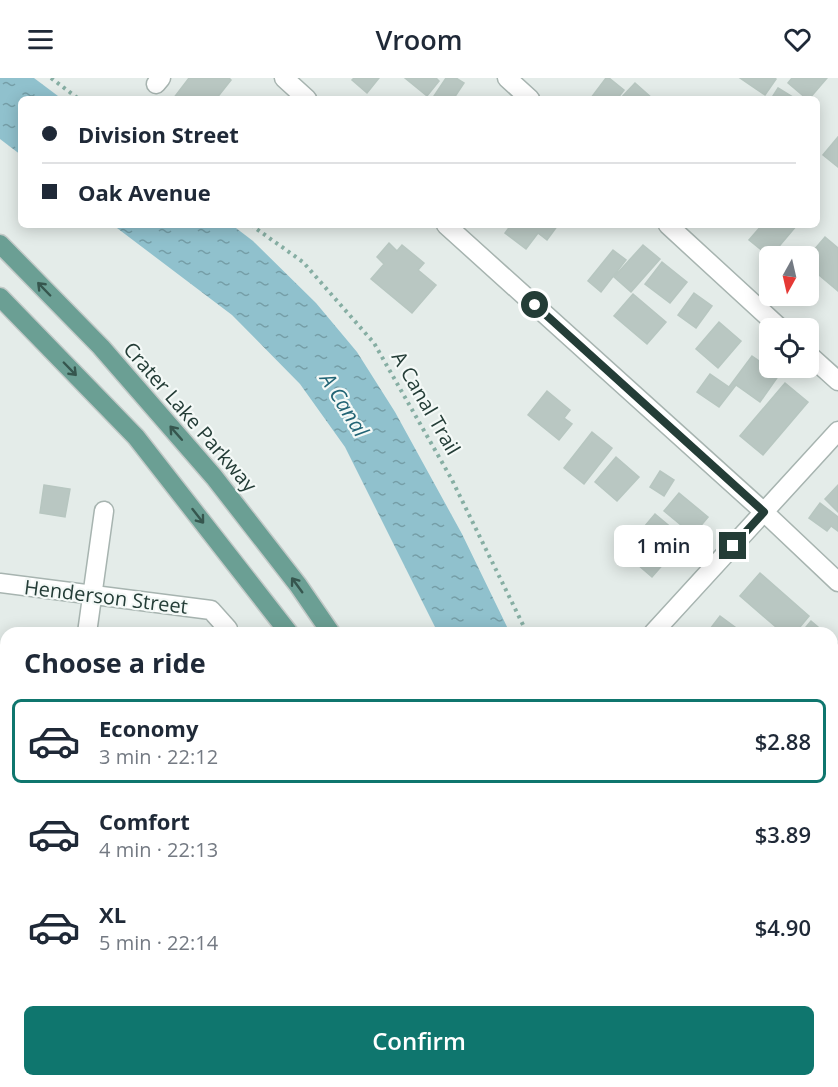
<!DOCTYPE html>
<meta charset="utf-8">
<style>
body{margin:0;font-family:"Open Sans",sans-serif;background:#f2f2f3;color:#1f2937;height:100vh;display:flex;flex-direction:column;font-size:22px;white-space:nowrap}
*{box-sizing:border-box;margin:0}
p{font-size:20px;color:#747a83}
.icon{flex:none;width:33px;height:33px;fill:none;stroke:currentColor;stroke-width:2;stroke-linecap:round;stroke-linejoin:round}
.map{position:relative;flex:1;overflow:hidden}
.drawer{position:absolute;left:0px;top:549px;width:838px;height:460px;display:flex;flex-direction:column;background:#fff;border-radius:18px 18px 0 0;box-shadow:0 3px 15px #0003}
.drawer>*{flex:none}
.banner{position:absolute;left:18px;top:18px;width:802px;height:132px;border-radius:9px;box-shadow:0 3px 15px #0003;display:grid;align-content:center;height:132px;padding:0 24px;background:#fff}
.needle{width:39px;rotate:188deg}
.tools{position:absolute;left:759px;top:168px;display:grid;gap:12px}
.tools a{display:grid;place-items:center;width:60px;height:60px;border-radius:9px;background:#fff;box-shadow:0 3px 15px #0003;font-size:30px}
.end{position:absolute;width:27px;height:27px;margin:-14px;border:8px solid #243d37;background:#fff;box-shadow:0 0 0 3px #fff}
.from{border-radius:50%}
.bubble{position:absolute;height:42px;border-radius:9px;background:#fff;box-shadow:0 3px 15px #0003;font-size:20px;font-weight:600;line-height:42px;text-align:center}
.banner b{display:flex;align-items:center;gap:21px;height:57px;font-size:22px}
.banner b+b{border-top:2px solid #e0e1e3}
.banner i{width:15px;height:15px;background:#1f2937}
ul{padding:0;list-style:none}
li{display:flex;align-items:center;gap:18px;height:84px;margin:0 12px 9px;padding:0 12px;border:3px solid transparent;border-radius:9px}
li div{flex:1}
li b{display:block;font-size:22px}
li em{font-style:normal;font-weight:600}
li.current{border-color:#0f766e}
li>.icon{width:54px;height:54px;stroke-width:1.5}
h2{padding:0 24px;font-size:27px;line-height:72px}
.cta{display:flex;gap:12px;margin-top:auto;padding:12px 24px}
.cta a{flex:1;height:69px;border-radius:9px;background:#0f766e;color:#fff;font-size:24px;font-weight:600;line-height:69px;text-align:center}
header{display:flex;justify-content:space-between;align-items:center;height:78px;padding:0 24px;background:#fff;font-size:27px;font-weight:600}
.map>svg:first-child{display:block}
</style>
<header><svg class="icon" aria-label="menu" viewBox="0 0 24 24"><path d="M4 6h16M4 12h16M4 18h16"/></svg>Vroom<svg class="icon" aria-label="heart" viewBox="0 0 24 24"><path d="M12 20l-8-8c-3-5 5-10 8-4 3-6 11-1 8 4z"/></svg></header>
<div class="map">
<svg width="838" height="1009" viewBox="0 0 838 1009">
<defs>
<pattern id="water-ripples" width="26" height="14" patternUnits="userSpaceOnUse" patternTransform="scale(1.5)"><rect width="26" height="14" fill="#90c1cd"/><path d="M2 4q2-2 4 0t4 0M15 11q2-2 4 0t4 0" fill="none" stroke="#759ea7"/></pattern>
</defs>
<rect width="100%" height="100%" fill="#e4ece9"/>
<path fill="url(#water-ripples)" d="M0 0H34L62 21H21V77L0 61Z
M113 147H232L253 163 316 225 357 274 395 334 462 456 510 555H438L345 369 300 306 232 237Z
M655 1004H731L734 1009H658Z"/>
<path fill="#b9c7c2" stroke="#b7c6c0" stroke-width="1.5" d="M189 0H229L231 2 216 21H173Z
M354 0H379L367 15 352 2Z
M405 0H436L439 3 427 18Z
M446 0H456L464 5 454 20 456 21H432Z
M606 0H609L624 12 617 21H592L591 20Z
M740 0H775L776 1 765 17Z
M792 0H827L809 21H807L788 5Z
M635 5 653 21H620Z
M778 10 796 21H771Z
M838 59V89L823 77Z
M511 147H558L547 162 538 155 526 171 505 155Z
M762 147H797L770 179 749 162Z
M825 159 838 170V213L813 192 808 198V179Z
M389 165 397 173 402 167 424 185 418 192 436 207 412 235 371 201 384 186 377 179Z
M643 167 660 181 631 214 614 199Z
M613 172 626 182 601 214 588 203Z
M662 184 687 204 670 225 645 206Z
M694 215 712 228 696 250 678 237Z
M633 216 666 244 647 266 614 238Z
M719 244 741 263 718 290 696 271Z
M752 278 779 297 760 324 736 307 719 329 697 314 710 296 729 309Z
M785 305 808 324 763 377 740 358Z
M547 313 570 332 564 340 572 346 559 362 528 337Z
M592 354 612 370 584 406 564 390Z
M616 379 639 399 617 423 595 404Z
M660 393 674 402 664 418 650 409Z
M44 407 70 411 65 439 40 435Z
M838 407V434L825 421Z
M679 415 708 439 693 457 664 433Z
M820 425 838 439V453L831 448 827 453 809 440Z
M655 436 685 461 652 499 623 474Z
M760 495 809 538 795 555H783L740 518Z
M720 538 743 555H707Z
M811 543 825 555H801Z
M832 561 838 566V605L832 600Z
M5 576H6V605L0 604Z
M832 629 838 633V648L832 654Z
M1 632 6 633V657L0 656Z
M0 722 6 723V746L0 745Z
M0 762H6V797L0 796Z
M832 772 838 773V807L832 806Z
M832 853H838V911L832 910Z
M0 896 6 897 0 946Z
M249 1004H291L290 1009H248Z"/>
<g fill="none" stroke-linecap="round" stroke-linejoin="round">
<defs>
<path id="service" d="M10 1009 11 1004"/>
<path id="minor" d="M284 0 307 21
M507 0 530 21
M156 6 161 0
M446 147 764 434 838 504
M668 147 780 250
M808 276 838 303
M0 505 211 532 228 551V555
M87 555 104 433
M653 555 838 353
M832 708H838
M0 848 6 849"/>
<path id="tertiary" d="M832 957H838
M174 1009 175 1004"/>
<path id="primary" d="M0 166 101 269 214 399 298 507 331 555
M0 219 136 359 289 555
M545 1004 548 1009
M587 1004 591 1009
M618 1009 619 1004"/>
</defs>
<use href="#service" stroke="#a7b4b0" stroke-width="15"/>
<use href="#minor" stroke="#a7b4b0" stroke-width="21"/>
<use href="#tertiary" stroke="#a7b4b0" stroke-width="21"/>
<use href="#primary" stroke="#c2c9c7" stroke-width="21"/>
<path stroke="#86aea3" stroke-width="4" stroke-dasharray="3 4.5" stroke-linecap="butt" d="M51 0 79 21
M251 147 303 184 374 265 451 400 527 555
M752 1004 755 1009"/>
<use href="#service" stroke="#fff" stroke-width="12"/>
<use href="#minor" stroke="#fff" stroke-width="18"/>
<use href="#tertiary" stroke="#fff" stroke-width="18"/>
<use href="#primary" stroke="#6b9f94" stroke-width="18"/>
</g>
<defs><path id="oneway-shaft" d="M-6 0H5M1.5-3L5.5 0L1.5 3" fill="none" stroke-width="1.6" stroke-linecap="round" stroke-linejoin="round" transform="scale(1.5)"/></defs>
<g stroke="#36564e">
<use href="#oneway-shaft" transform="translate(44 211) rotate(-134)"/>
<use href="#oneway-shaft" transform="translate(70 291) rotate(46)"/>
<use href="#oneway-shaft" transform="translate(176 355) rotate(-131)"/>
<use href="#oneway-shaft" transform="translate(198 438) rotate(52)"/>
<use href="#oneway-shaft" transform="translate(297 507) rotate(-126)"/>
</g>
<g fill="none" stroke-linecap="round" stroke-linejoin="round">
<path stroke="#243d37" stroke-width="8" d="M535 227 764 434 733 468"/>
</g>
<g text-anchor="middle" stroke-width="4.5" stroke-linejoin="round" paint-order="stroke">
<g font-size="20" fill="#243d37" stroke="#f4f9f7">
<text transform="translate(426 325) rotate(60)" y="7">A Canal Trail</text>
<text transform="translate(190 339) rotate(49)" y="7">Crater Lake Parkway</text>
<text transform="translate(106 519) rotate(7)" y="7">Henderson Street</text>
</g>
<g font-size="21" font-style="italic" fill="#226475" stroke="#f4f9f7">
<text transform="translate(344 327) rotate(58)" y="7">A Canal</text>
</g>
</g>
</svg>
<div class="tools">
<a><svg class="needle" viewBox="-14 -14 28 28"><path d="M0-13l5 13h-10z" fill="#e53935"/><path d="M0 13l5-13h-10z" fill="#747a83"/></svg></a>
<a><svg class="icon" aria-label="locate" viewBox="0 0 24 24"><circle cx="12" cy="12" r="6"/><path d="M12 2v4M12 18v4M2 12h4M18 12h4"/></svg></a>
</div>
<i class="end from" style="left:535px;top:227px"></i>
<i class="end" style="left:733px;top:468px"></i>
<div class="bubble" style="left:614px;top:447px;width:99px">1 min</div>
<div class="banner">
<b><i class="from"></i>Division Street</b>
<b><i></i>Oak Avenue</b>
</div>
<section class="drawer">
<h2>Choose a ride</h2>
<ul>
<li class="current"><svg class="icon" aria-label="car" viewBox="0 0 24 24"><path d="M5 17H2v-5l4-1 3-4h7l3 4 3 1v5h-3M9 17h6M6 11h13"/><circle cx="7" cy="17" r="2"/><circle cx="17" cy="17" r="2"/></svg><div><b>Economy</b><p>3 min · 22:12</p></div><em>$2.88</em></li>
<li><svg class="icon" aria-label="car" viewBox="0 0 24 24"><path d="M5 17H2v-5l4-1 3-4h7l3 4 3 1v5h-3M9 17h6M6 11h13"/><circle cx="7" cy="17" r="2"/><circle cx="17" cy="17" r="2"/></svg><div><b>Comfort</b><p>4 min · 22:13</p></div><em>$3.89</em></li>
<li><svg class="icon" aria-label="car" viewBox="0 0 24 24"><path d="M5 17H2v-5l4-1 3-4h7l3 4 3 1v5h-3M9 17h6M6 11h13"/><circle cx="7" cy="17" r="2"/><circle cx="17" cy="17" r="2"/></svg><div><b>XL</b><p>5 min · 22:14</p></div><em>$4.90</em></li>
</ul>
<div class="cta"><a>Confirm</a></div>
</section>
</div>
